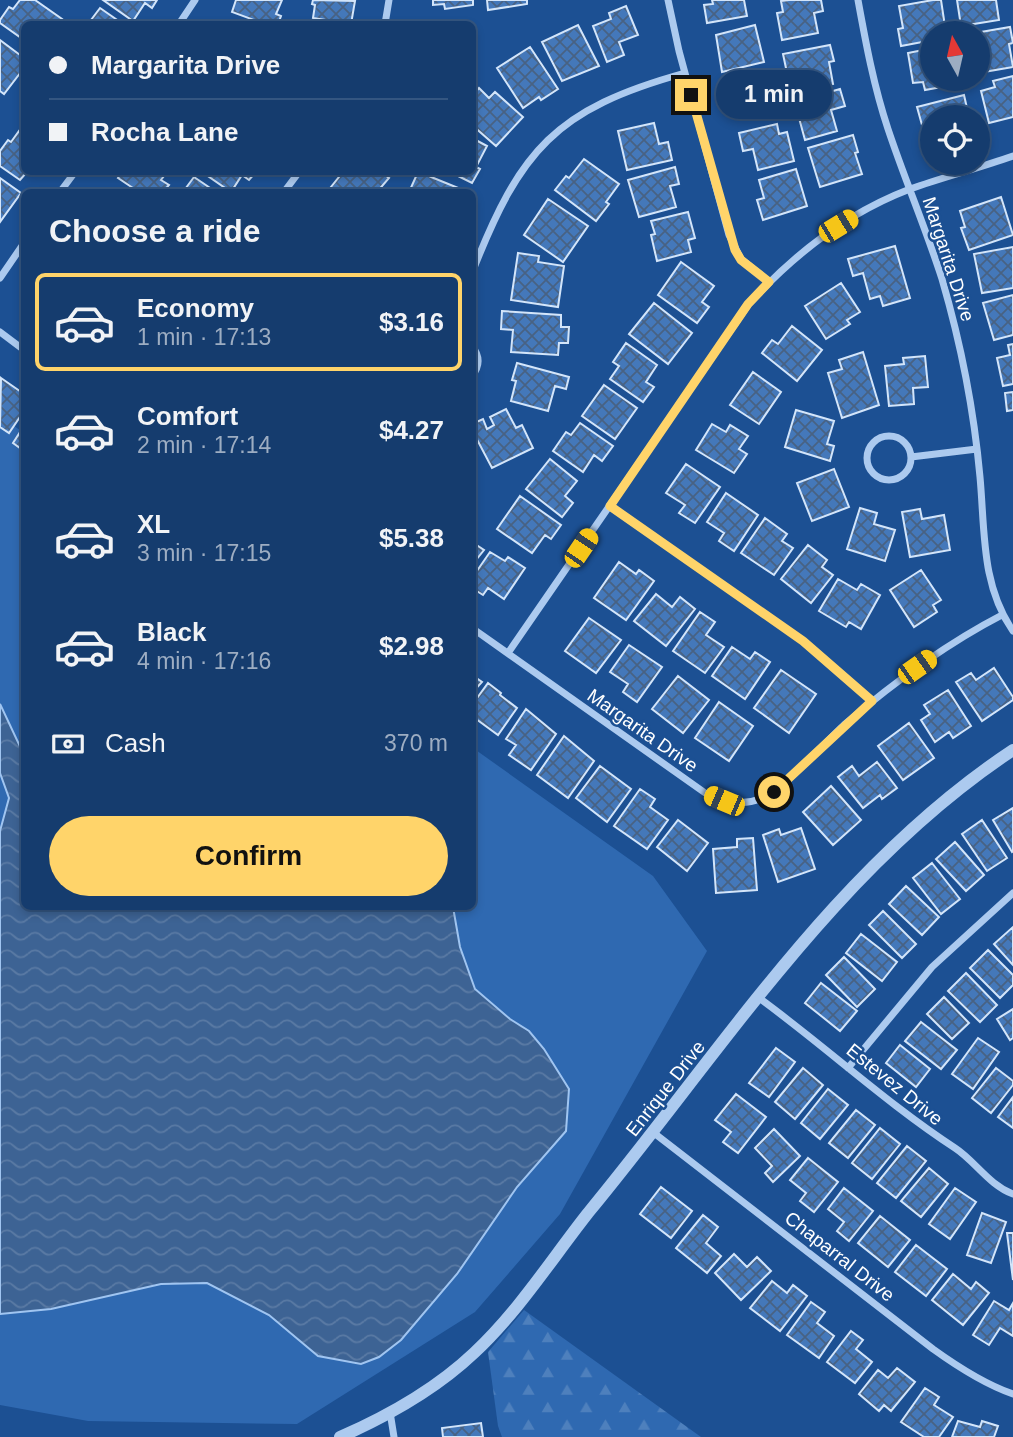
<!DOCTYPE html>
<meta charset="utf-8">
<style>
body{margin:0;font-family:Helvetica,sans-serif;background:#224776;color:#f1f3f6;height:100vh;display:flex;flex-direction:column;font-size:26px;white-space:nowrap}
*{box-sizing:border-box;margin:0}
p{font-size:23px;color:#9dadc2}
.icon{flex:none;width:38px;height:38px;fill:none;stroke:currentColor;stroke-width:2;stroke-linecap:round;stroke-linejoin:round}
.map{position:relative;flex:1;overflow:hidden}
.sheet{position:absolute;left:21px;top:189px;width:455px;height:721px;display:flex;flex-direction:column;background:#153c6e;border-radius:10px;box-shadow:0 4px 10px #0003,0 0 0 2px #345681}
.sheet>*{flex:none}
.banner{position:absolute;left:21px;top:21px;width:455px;height:154px;border-radius:10px;box-shadow:0 4px 10px #0003,0 0 0 2px #345681;display:grid;align-content:center;height:154px;padding:0 28px;background:#153c6e}
.needle{width:46px;rotate:352deg}
.fabs{position:absolute;left:920px;top:21px;display:grid;gap:14px}
.fabs a{display:grid;place-items:center;width:70px;height:70px;border-radius:50%;background:#153c6e;box-shadow:0 4px 10px #0003,0 0 0 2px #345681;font-size:35px}
.end{position:absolute;width:32px;height:32px;margin:-16px;border:9px solid #ffd46a;background:#111;box-shadow:0 0 0 4px #111}
.from{border-radius:50%}
.bubble{position:absolute;height:49px;border-radius:24px;background:#153c6e;box-shadow:0 4px 10px #0003,0 0 0 2px #345681;font-size:23px;font-weight:700;line-height:49px;text-align:center}
.car{position:absolute;width:21px;height:42px;margin:-21px -10px;border-radius:9px;box-shadow:0 0 5px 2px #0007;background:linear-gradient(#f5c518 24%,#345 0 40%,#f5c518 0 76%,#345 0 86%,#f5c518 0)}
.banner b{display:flex;align-items:center;gap:24px;height:66px;font-size:26px}
.banner b+b{border-top:2px solid #345681}
.banner i{width:18px;height:18px;background:#f1f3f6}
ul{padding:0;list-style:none}
li{display:flex;align-items:center;gap:21px;height:98px;margin:0 14px 10px;padding:0 14px;border:4px solid transparent;border-radius:10px}
li div{flex:1}
li b{display:block;font-size:26px}
li em{font-style:normal;font-weight:700}
li.active{border-color:#ffd46a}
li>.icon{width:63px;height:63px;stroke-width:1.5}
h2{padding:0 28px;font-size:32px;line-height:84px}
.pay{display:flex;align-items:center;gap:18px;height:77px;padding:0 28px;font-size:26px}
.pay p{margin-inline-start:auto}
.primary-button{display:flex;gap:14px;margin-top:auto;padding:14px 28px}
.primary-button a{flex:1;height:80px;border-radius:42px;background:#ffd46a;color:#111;font-size:28px;font-weight:700;line-height:80px;text-align:center}
.map>svg:first-child{display:block}
</style>
<div class="map">
<svg width="1013" height="1437" viewBox="0 0 1013 1437">
<defs>
<pattern id="forest-firs" width="22" height="20" patternUnits="userSpaceOnUse" patternTransform="scale(1.75)"><rect width="22" height="20" fill="#2f69b1"/><path d="M5 1l3.5 6h-7zM16 11l3.5 6h-7z" fill="#4e80bd"/></pattern>
<pattern id="water-waves" width="16" height="10" patternUnits="userSpaceOnUse" patternTransform="scale(1.75)"><rect width="16" height="10" fill="#3d6394"/><path d="M0 5q4-4 8 0t8 0" fill="none" stroke="#5a7aa4"/></pattern>
<pattern id="building-cross-hatch" width="8" height="8" patternUnits="userSpaceOnUse" patternTransform="scale(1.75)"><rect width="8" height="8" fill="#4478ba"/><path d="M0 0l8 8M0 8l8-8" fill="none" stroke="#486283"/></pattern>
</defs>
<rect width="100%" height="100%" fill="#1c5093"/>
<path fill="#2f69b1" d="M0 416 24 433V906H472L473 748 653 876 707 951 560 1214 475 1312 297 1424 88 1421 0 1405Z"/>
<path fill="url(#forest-firs)" d="M524 1310 701 1437H502L498 1426 488 1352Z"/>
<path fill="url(#water-waves)" stroke="#a0c5f1" stroke-width="2" d="M0 704 24 755V906L453 907 460 947 475 989 510 1019 529 1031 544 1049 569 1089 566 1131 517 1187 457 1274 401 1340 379 1357 361 1364 318 1356 269 1315 207 1283 161 1284 51 1309 0 1314V831L9 798 0 773Z"/>
<path fill="url(#building-cross-hatch)" stroke="#d3e5fa" stroke-width="2" d="M20 0H35L62 19 58 24H24V40L0 23V20L9 7 13 9Z
M103 0H157L152 8 145 3 133 21Z
M236 0H282L276 14 281 16 278 24H265L232 12Z
M313 0 355 1 351 24 313 18 315 5 312 4Z
M433 0H473V5L445 9 444 4 433 5Z
M487 0H527V4L488 10Z
M712 0H744L747 16 707 23 704 5 713 4Z
M789 0H821L823 11 814 13 818 33 782 40 777 13 783 12 781 1Z
M933 0H941L946 33H933V40L901 46 898 29 903 28 899 6Z
M957 0H996L999 20 961 26Z
M626 6 638 35 619 42 624 55 607 62 593 26 611 19 609 13Z
M100 8 123 24H88Z
M578 25 599 66 562 81 542 42Z
M755 25 764 62 722 72 716 35Z
M1010 27 1013 43 1009 44 1013 67 978 73V33H975Z
M0 40 24 58V68L4 94 0 91Z
M830 45 834 61 829 62 833 84 791 92 783 54Z
M530 47 558 89 541 100 539 97 523 108 497 68Z
M933 48V79H957L958 84 925 90 923 82 913 83 908 53Z
M763 75 768 93 776 91 780 109 744 119 739 100 730 102 726 85Z
M1013 76V117L989 123 981 91 995 87 993 81Z
M479 88 489 98 495 92 523 117 496 146 472 125V96Z
M840 89 845 106 831 110 837 131 805 140 799 118 806 116 801 100Z
M964 95 969 117H933V140L928 123 922 125 917 107Z
M654 123 659 144 668 142 672 160 627 170 618 131Z
M777 124 779 134 787 132 794 161 758 170 753 149 743 151 739 133Z
M19 131 24 135V172H27L20 180 0 166V151L8 140 11 142Z
M853 135 858 152 855 153 862 174 820 187 808 148Z
M472 138 487 146 476 167 480 169 472 183 450 172H472Z
M584 159 619 184 606 202 609 204 596 221 555 190 566 176 569 178Z
M675 167 679 184 670 186 676 207 639 217 628 180Z
M796 169 807 206 763 220 757 200 764 198 759 180Z
M122 172H167L161 180 169 185 163 192H139L118 178Z
M202 172H256L249 180 242 175 231 192Z
M343 172H380L389 178 377 192H327Z
M418 172H419L468 192H409Z
M194 177 216 192H183Z
M0 178 21 193 0 222Z
M1001 197 1013 235 969 250 961 228 965 227 960 211Z
M548 199 588 226 563 262 524 235Z
M688 212 695 238 688 240 691 252 657 261 651 235 655 234 651 221Z
M895 246 910 298 883 306 880 296 870 299 863 273 853 276 848 259Z
M1013 247V288L982 293 974 254Z
M518 253 539 256 538 262 564 266 558 307 511 300Z
M681 262 714 286 702 302 709 307 697 323 658 295Z
M841 283 860 312 847 320 850 324 826 339 805 306Z
M1013 295V335L994 340 983 303Z
M654 303 692 333 668 364 629 334Z
M502 311 561 315V327H569L568 343H559L558 355 511 352 513 330 501 329Z
M792 326 822 350 797 381 762 353 772 340 778 344Z
M626 343 657 365 646 382 654 387 643 402 610 379 619 366 613 362Z
M1013 344V384L1003 386 997 358 1010 355 1008 345Z
M863 352 879 405 842 418 828 373 842 369 839 360Z
M925 356 928 387 913 388 914 404 889 406 885 366 904 364 903 358Z
M517 363 569 377 566 389 555 386 548 411 511 401 516 381 512 380Z
M753 372 781 392 759 424 730 405Z
M1 378 24 394V411L9 433 0 427Z
M604 385 637 408 615 439 582 416Z
M1013 392V410L1007 411 1005 393Z
M506 409 516 428 522 425 533 448 492 468 472 430V424L483 419 487 429 494 425 490 417Z
M796 410 834 421 827 444 834 446 830 461 785 447Z
M580 423 613 446 602 461 594 455 583 472 553 451 566 432 571 435Z
M712 424 726 432 730 425 748 436 739 449 747 454 734 473 696 450Z
M24 426V451L13 443Z
M550 459 577 481 565 496 573 503 562 517 526 489Z
M686 464 720 487 695 523 679 513 685 505 666 493Z
M834 469 849 507 812 521 797 483Z
M726 493 758 515 734 551 719 541 724 533 707 522Z
M520 496 561 525 551 539 545 535 532 553 497 529Z
M860 508 877 513 874 524 895 530 885 561 847 549Z
M920 509 922 519 944 515 950 550 910 557 902 512Z
M765 518 787 534 782 541 793 548 774 575 741 553Z
M472 542 484 550 472 565Z
M808 545 827 560 822 567 833 575 811 603 781 579Z
M490 552 505 561 508 557 525 568 504 599 488 588 483 595 472 588V578Z
M619 562 636 574 639 570 654 581 626 620 594 598Z
M921 570 941 600 933 605 937 612 914 627 890 590Z
M838 579 857 590 861 584 880 595 861 629 849 622 846 627 819 611Z
M656 594 672 607 680 597 695 609 666 646 634 621Z
M700 612 715 622 706 635 724 647 705 673 673 651Z
M589 618 621 640 596 673 565 651Z
M629 645 662 667 637 702 623 692 628 684 610 672Z
M732 647 750 659 755 652 770 662 745 699 712 676Z
M994 668 1013 697V700L982 721 956 682 971 673 976 680Z
M781 670 816 694 789 733 754 708Z
M472 675 482 682 472 693Z
M678 676 709 700 683 733 652 709Z
M488 683 501 693 500 695 517 708 498 735 472 716V705Z
M948 690 971 726 953 738 949 732 935 742 921 720 930 714 924 705Z
M719 702 753 726 729 761 695 738Z
M526 709 556 734 531 770 509 755 516 745 506 739Z
M909 723 934 758 903 780 878 746Z
M564 736 594 761 568 798 537 775Z
M877 762 897 788 882 799 880 795 863 808 838 777 852 766 859 776Z
M600 766 631 789 607 822 576 798Z
M831 786 861 820 833 845 803 812Z
M640 789 655 799 650 807 668 820 647 849 614 826Z
M1013 808V851L1012 852 993 820Z
M678 820 708 843 687 871 657 847Z
M982 820 1007 858 987 871 962 834Z
M801 828 815 869 778 882 763 835 779 829 781 835Z
M753 838 757 890 716 893 713 849 737 847V839Z
M955 842 984 875 966 891 936 859Z
M932 863 960 899 941 914 913 878Z
M906 886 939 917 922 935 889 904Z
M883 911 916 944 902 958 869 925Z
M1013 927V965L994 944Z
M861 934 897 962 882 981 846 953Z
M988 950 1013 975V985L1000 998 970 968Z
M844 957 875 989 857 1007 826 975Z
M966 973 997 1005 980 1022 948 991Z
M821 983 857 1011 840 1031 805 1003Z
M944 997 969 1023 952 1039 927 1014Z
M1013 1009V1038L1010 1040 997 1019Z
M921 1022 957 1050 941 1069 905 1041Z
M978 1038 999 1052 973 1089 952 1074Z
M900 1045 930 1069 916 1087 886 1063Z
M776 1048 795 1062 769 1097 749 1083Z
M803 1068 823 1085 795 1119 775 1102Z
M996 1068 1013 1081V1085L991 1113 972 1098Z
M828 1089 848 1105 820 1139 801 1123Z
M736 1094 766 1117 738 1153 723 1142 731 1132 715 1120Z
M1013 1097V1128L998 1117Z
M856 1110 875 1125 848 1158 829 1143Z
M880 1128 900 1144 872 1179 852 1163Z
M774 1129 800 1156 773 1182 765 1173 772 1166 755 1148Z
M907 1146 926 1161 896 1198 877 1183Z
M808 1158 838 1182 814 1212 800 1201 806 1193 790 1180Z
M929 1168 948 1184 921 1217 901 1201Z
M661 1187 692 1211 671 1238 640 1214Z
M844 1188 873 1211 849 1241 837 1231 844 1222 828 1209Z
M955 1188 976 1202 950 1239 929 1224Z
M982 1213 1006 1222 991 1263 967 1255Z
M703 1215 718 1227 706 1243 721 1256 707 1273 676 1248Z
M880 1216 910 1240 888 1267 858 1243Z
M1007 1233H1013V1280Z
M916 1245 947 1269 926 1296 895 1272Z
M734 1254 747 1267 757 1257 771 1271 741 1300 715 1273Z
M953 1274 971 1289 976 1282 989 1293 963 1325 932 1300Z
M772 1281 787 1293 793 1285 807 1296 780 1331 750 1308Z
M994 1301 1009 1310 1013 1303V1336L1000 1328 989 1345 973 1335Z
M811 1302 825 1312 817 1323 834 1336 819 1358 787 1335Z
M851 1331 863 1340 856 1349 872 1362 855 1383 827 1362Z
M897 1368 915 1382 891 1411 884 1405 879 1411 859 1394 878 1370 888 1378Z
M925 1388 939 1397 934 1405 953 1417 939 1437H924L901 1422Z
M958 1421 980 1427 982 1421 998 1426 994 1437H952Z
M481 1423 483 1437H443L442 1428Z"/>
<g fill="none" stroke-linecap="round" stroke-linejoin="round">
<path stroke="#accaef" stroke-width="7" d="M668 0 679 51 729 235 741 259 769 282
M858 0C866 44 874 87 888 129 905 180 926 229 942 279 961 344 974 411 980 477 985 531 981 585 1013 631
M179 24 195 0
M385 24 389 0
M60 192 75 172
M284 192 299 172
M472 273C520 150 555 109 685 73
M0 278 24 243
M0 332 24 350
M472 346C480 356 480 366 472 376
M867 458a22 22 0 1 1 44 0a22 22 0 1 1-44 0Z
M911 457 977 449
M609 506 803 641 872 701
M472 628 708 795C724 801 742 806 760 799 782 791 824 743 844 725 893 683 944 645 1002 615
M508 653 748 305C793 255 847 213 910 189 944 177 979 168 1013 156
M759 998C825 1046 886 1103 955 1148 975 1161 989 1185 1013 1194
M848 1068 932 967 1013 893
M654 1133 933 1349C958 1367 984 1384 1013 1394
M390 1412 394 1437"/>
<path stroke="#accaef" stroke-width="12" d="M340 1437C388 1416 436 1389 474 1353 518 1312 551 1260 588 1213 721 1052 836 867 1013 750"/>
</g>
<g fill="none" stroke-linecap="round" stroke-linejoin="round">
<path stroke="#ffd46a" stroke-width="9" d="M691 95 735 250 741 260 769 282 748 304 610 506 803 641 872 701 774 792"/>
</g>
<g text-anchor="middle" stroke-width="5" stroke-linejoin="round" paint-order="stroke">
<g font-size="19" fill="#fff" stroke="#1c5093">
<text transform="translate(949 259) rotate(72)" y="7">Margarita Drive</text>
<text transform="translate(643 730) rotate(35)" y="7">Margarita Drive</text>
<text transform="translate(895 1084) rotate(39)" y="7">Estevez Drive</text>
<text transform="translate(665 1088) rotate(-52)" y="7">Enrique Drive</text>
<text transform="translate(840 1256) rotate(38)" y="7">Chaparral Drive</text>
</g>
</g>
</svg>
<div class="fabs">
<a><svg class="needle" viewBox="-14 -14 28 28"><path d="M0-13l5 13h-10z" fill="#e53935"/><path d="M0 13l5-13h-10z" fill="#9dadc2"/></svg></a>
<a><svg class="icon" aria-label="locate" viewBox="0 0 24 24"><circle cx="12" cy="12" r="6"/><path d="M12 2v4M12 18v4M2 12h4M18 12h4"/></svg></a>
</div>
<i class="end from" style="left:774px;top:792px"></i>
<i class="end" style="left:691px;top:95px"></i>
<div class="bubble" style="left:716px;top:70px;width:116px">1 min</div>
<i class="car" style="left:838px;top:226px;rotate:59deg"></i>
<i class="car" style="left:581px;top:548px;rotate:34deg"></i>
<i class="car" style="left:917px;top:667px;rotate:55deg"></i>
<i class="car" style="left:724px;top:801px;rotate:293deg"></i>
<div class="banner">
<b><i class="from"></i>Margarita Drive</b>
<b><i></i>Rocha Lane</b>
</div>
<section class="sheet">
<h2>Choose a ride</h2>
<ul>
<li class="active"><svg class="icon" aria-label="car" viewBox="0 0 24 24"><path d="M5 17H2v-5l4-1 3-4h7l3 4 3 1v5h-3M9 17h6M6 11h13"/><circle cx="7" cy="17" r="2"/><circle cx="17" cy="17" r="2"/></svg><div><b>Economy</b><p>1 min · 17:13</p></div><em>$3.16</em></li>
<li><svg class="icon" aria-label="car" viewBox="0 0 24 24"><path d="M5 17H2v-5l4-1 3-4h7l3 4 3 1v5h-3M9 17h6M6 11h13"/><circle cx="7" cy="17" r="2"/><circle cx="17" cy="17" r="2"/></svg><div><b>Comfort</b><p>2 min · 17:14</p></div><em>$4.27</em></li>
<li><svg class="icon" aria-label="car" viewBox="0 0 24 24"><path d="M5 17H2v-5l4-1 3-4h7l3 4 3 1v5h-3M9 17h6M6 11h13"/><circle cx="7" cy="17" r="2"/><circle cx="17" cy="17" r="2"/></svg><div><b>XL</b><p>3 min · 17:15</p></div><em>$5.38</em></li>
<li><svg class="icon" aria-label="car" viewBox="0 0 24 24"><path d="M5 17H2v-5l4-1 3-4h7l3 4 3 1v5h-3M9 17h6M6 11h13"/><circle cx="7" cy="17" r="2"/><circle cx="17" cy="17" r="2"/></svg><div><b>Black</b><p>4 min · 17:16</p></div><em>$2.98</em></li>
</ul>
<div class="pay"><svg class="icon" aria-label="cash" viewBox="0 0 24 24"><path d="M3 7h18v10H3z"/><circle cx="12" cy="12" r="2"/></svg>Cash<p>370 m</p></div>
<div class="primary-button"><a>Confirm</a></div>
</section>
</div>
